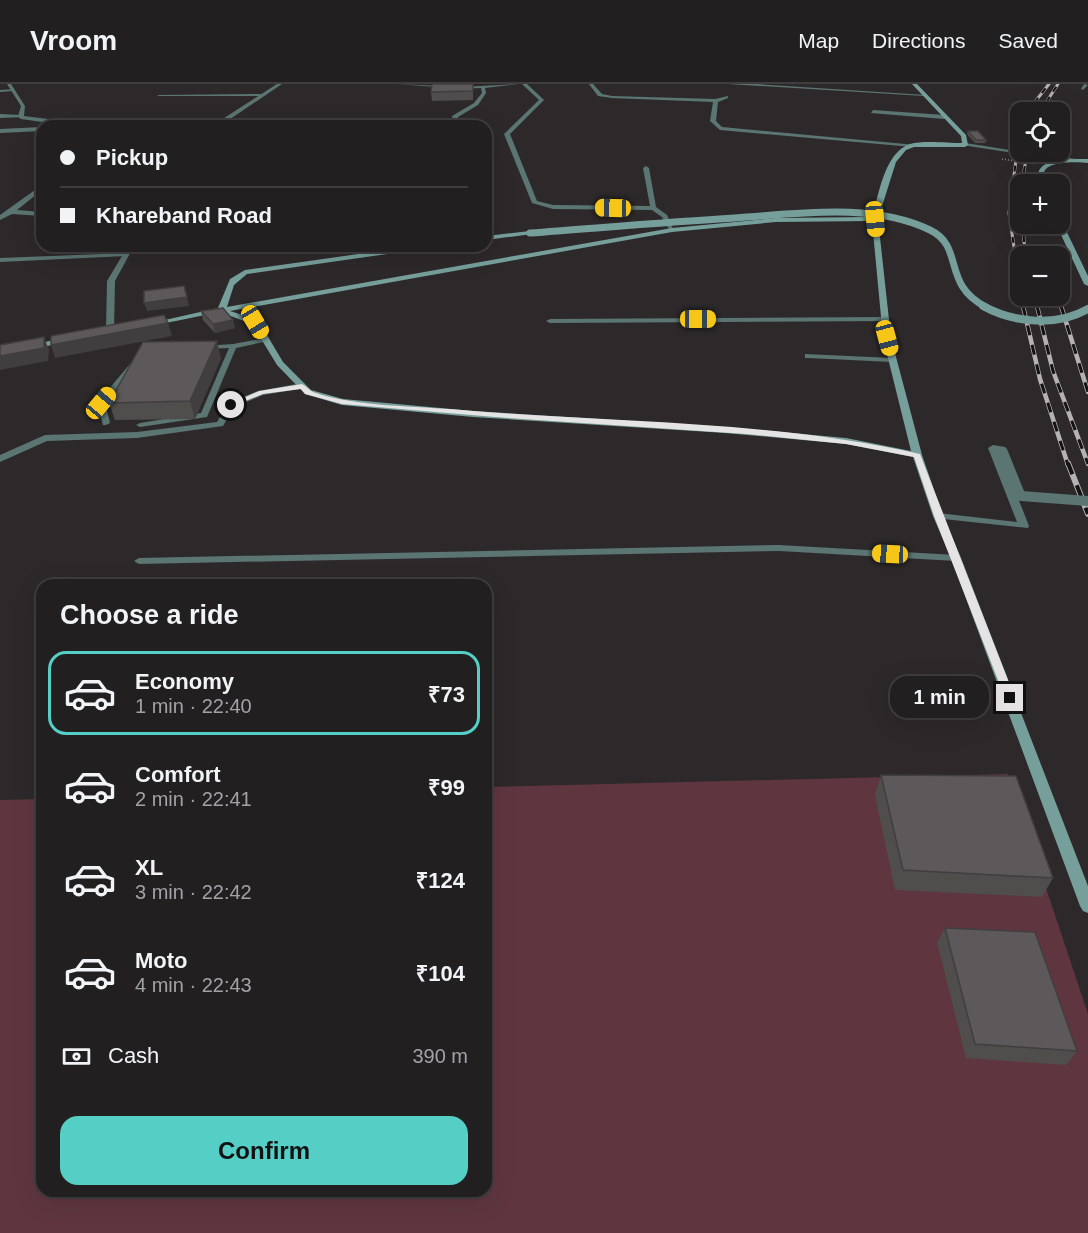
<!DOCTYPE html>
<meta charset="utf-8">
<style>
body{margin:0;font-family:Arial,sans-serif;background:#2e2c2d;color:#f1f3f6;height:100vh;display:flex;flex-direction:column;font-size:22px;white-space:nowrap}
*{box-sizing:border-box;margin:0}
p{font-size:20px;color:#a2a2a5}
.icon{flex:none;width:33px;height:33px;fill:none;stroke:currentColor;stroke-width:2;stroke-linecap:round;stroke-linejoin:round}
.map{position:relative;flex:1;overflow:hidden}
.drawer{position:absolute;left:36px;top:495px;width:456px;height:618px;display:flex;flex-direction:column;background:#221f20;border-radius:18px;box-shadow:0 6px 24px #0002,0 0 0 2px #3f3d3e}
.drawer>*{flex:none}
.hud{position:absolute;left:36px;top:36px;width:456px;height:132px;border-radius:18px;box-shadow:0 6px 24px #0002,0 0 0 2px #3f3d3e;display:grid;align-content:center;height:132px;padding:0 24px;background:#221f20}
.controls{position:absolute;left:1010px;top:18px;display:grid;gap:12px}
.controls a{display:grid;place-items:center;width:60px;height:60px;border-radius:12px;background:#221f20;box-shadow:0 6px 24px #0002,0 0 0 2px #3f3d3e;font-size:30px}
.end{position:absolute;width:27px;height:27px;margin:-14px;border:8px solid #e6e3e4;background:#111;box-shadow:0 0 0 3px #111}
.from{border-radius:50%}
.bubble{position:absolute;height:42px;border-radius:18px;background:#221f20;box-shadow:0 6px 24px #0002,0 0 0 2px #3f3d3e;font-size:20px;font-weight:600;line-height:42px;text-align:center}
.car{position:absolute;width:18px;height:36px;margin:-18px -9px;border-radius:8px;box-shadow:0 0 4px 2px #0007;background:linear-gradient(#f5c518 24%,#345 0 40%,#f5c518 0 76%,#345 0 86%,#f5c518 0)}
.hud b{display:flex;align-items:center;gap:21px;height:57px;font-size:22px}
.hud b+b{border-top:2px solid #3f3d3e}
.hud i{width:15px;height:15px;background:#f1f3f6}
ul{padding:0;list-style:none}
li{display:flex;align-items:center;gap:18px;height:84px;margin:0 12px 9px;padding:0 12px;border:3px solid transparent;border-radius:18px}
li div{flex:1}
li b{display:block;font-size:22px}
li em{font-style:normal;font-weight:600}
li.selected{border-color:#55cec5}
li>.icon{width:54px;height:54px;stroke-width:1.5}
h2{padding:0 24px;font-size:27px;line-height:72px}
.pay{display:flex;align-items:center;gap:15px;height:66px;padding:0 24px;font-size:22px}
.pay p{margin-inline-start:auto}
.primary-button{display:flex;gap:12px;margin-top:auto;padding:12px 24px}
.primary-button a{flex:1;height:69px;border-radius:18px;background:#55cec5;color:#111;font-size:24px;font-weight:600;line-height:69px;text-align:center}
header{display:flex;align-items:center;gap:36px;box-sizing:border-box;height:84px;padding:0 30px;background:#221f20;border-bottom:2px solid #3f3d3e}
header strong{font-size:28px}
nav{display:flex;gap:33px;margin-inline-start:auto;font-size:21px}
.map>svg:first-child{display:block}
</style>
<header>
<strong>Vroom</strong>
<nav><a>Map</a><a>Directions</a><a>Saved</a></nav>
</header>
<div class="map">
<svg width="1088" height="1149" viewBox="0 0 1088 1149">
<rect width="100%" height="100%" fill="#2d292a"/>
<path fill="#5f363f" d="M1008 690 1088 930V1149H0V716L42 715V1107H486V703Z"/>
<g fill="none" stroke-linecap="round" stroke-linejoin="round">
<path fill="#5b7572" fill-rule="evenodd" d="M266 254 268 255V257L236 264 207 333 140 343 136 341 140 339 201 329 229 264 206 265 202 263 204 262 233 260Z
M130 280 137 282 105 319 110 339 106 341H103L97 319Z"/>
<path fill="#5b7572" fill-rule="evenodd" d="M1020 36V48L1014 69 962 61 965 59 1010 66 1017 38Z
M1038 68H1042V70L1083 76 1080 78 1039 73 1036 71Z
M993 361 1005 363 1007 365 1026 412 1025 414H1018L1029 442 1028 444 934 434V430L938 429 1017 438 988 364Z"/>
<path fill="#5b7572" fill-rule="evenodd" d="M398 0 462 3 519 0 485 4 486 9 478 21 458 33 460 42H454L452 32 474 19 482 9 481 4 462 5Z
M522 0H527L544 16 510 50 537 117 553 121 650 122 643 84 646 82 649 84 656 123 667 131 674 147H670L662 133 652 126 553 125 532 119 504 50 539 16Z
M589 0H593L602 10 612 12 715 15 728 12V14L718 18 716 37 722 43 916 61 913 63 720 46 710 37 713 18 612 14 598 12Z
M728 0H755L926 11 924 12Z
M1084 0 1088 1 1083 6 1081 5Z
M15 5 13 7 0 8V6Z
M263 10 265 12H157L159 11Z
M873 26 944 31 947 33 944 35 871 29Z
M0 30 21 31 24 33 0 34Z
M42 43V47L0 49V45Z
M42 101V106L17 126 42 128V132L12 130 0 136V131Z
M128 169 129 170 126 172 0 178V174Z
M885 233 889 235 888 237 550 239 546 237 550 235Z
M805 270 892 274 896 276 892 278 808 274H805Z
M302 299 305 300V304L263 311 234 323 223 342 137 354 47 357 0 378V371L45 351 137 348 217 338 228 319 258 307Z
M779 461 956 471 961 474 956 477 779 467 139 480 134 477 139 474Z"/>
<path fill="#5b7572" fill-rule="evenodd" d="M7 0H11L25 22 24 32 56 36H221L277 0H282L220 42H216L217 40H56L21 35 18 33 21 22Z
M128 162H134L115 197 114 247 110 249 106 247 107 197Z"/>
<path fill="#769f9b" fill-rule="evenodd" d="M912 0H917L966 51 968 61 965 63H914L906 66 896 78 878 135 891 254 922 371 943 432 961 474 1088 802V829L1083 827 1080 822 951 474 933 432 913 373 846 360 725 349 473 333 342 321 305 310 277 281 252 240 220 228 151 242 147 240 218 224 230 195 245 186 415 162H432L429 164 247 190 234 201 227 223 672 144 776 134 872 133C879 111 884 69 910 60 923 56 948 59 962 59L961 52ZM872 137 883 254 911 367 846 354 725 343 473 327 343 315 311 306 283 278 258 236 230 227 672 148 776 138Z
M1088 75V79C1078 78 1052 77 1045 86 1043 89 1043 96 1043 100H1037C1038 95 1037 89 1040 85 1046 74 1077 75 1088 75Z
M1059 136 1062 138 1088 192V202L1084 200 1056 140H1059Z
M530 147 533 149 532 150 486 156V152Z
M66 253H69V257L0 273V269Z"/>
<defs>
<path id="rail-far2" d="M1027 28 1049 0
M1040 28 1058 0
M1020 46 1009 129 1020 204
M1022 100 1027 68
M1023 140 1025 172
M1021 212 1023 223
M1034 212 1037 223
M1058 212 1062 223"/>
<path id="rail-far1" d="M1023 222 1040 295 1068 381
M1037 222 1053 287 1088 380
M1061 222 1088 308"/>
<path id="rail" d="M1068 379 1088 430"/>
</defs>
<use href="#rail-far2" stroke="#b5b2b3" stroke-width="3"/>
<use href="#rail-far1" stroke="#b5b2b3" stroke-width="4.5"/>
<use href="#rail" stroke="#b5b2b3" stroke-width="6"/>
<use href="#rail-far2" stroke="#141213" stroke-width="2" stroke-dasharray="6" stroke-linecap="butt"/>
<use href="#rail-far1" stroke="#141213" stroke-width="3" stroke-dasharray="10" stroke-linecap="butt"/>
<use href="#rail" stroke="#141213" stroke-width="4" stroke-dasharray="12" stroke-linecap="butt"/>
<path stroke="#8a8788" stroke-width="1.5" stroke-dasharray="1 2" stroke-linecap="butt" d="M1002 75 1035 80"/>
<path stroke="#5b7572" stroke-width="10" d="M1021 412 1088 417"/>
<path stroke="#769f9b" stroke-width="7" d="M530 149C598 144 667 138 735 134 797 130 872 118 930 146 965 163 941 200 986 223"/>
<path stroke="#769f9b" stroke-width="8" d="M983 222C1014 239 1057 243 1088 225"/>
</g>
<path fill="#504d4d" d="M473 0V16L432 17 431 8Z
M968 47 986 56 985 59H975L967 50Z
M201 227 235 244 215 249 203 236Z
M221 274 195 335 115 336 109 319Z
M881 691 1053 794 1042 813 895 806 875 711Z
M945 844 1077 967 1066 981 966 974 937 858Z"/>
<path fill="#413e3f" d="M340 162H358V164L341 166Z
M187 213 189 222 147 227 144 219Z
M233 236 235 244 215 249 213 240Z
M168 239 172 252 55 274 51 261Z
M44 253 49 266 48 277 0 286V272Z
M217 257 221 274 195 335 190 317Z"/>
<path fill="#5d595a" stroke="#413e3f" stroke-width="1.5" d="M432 0H473V7L431 8Z
M968 47H978L986 56H976Z
M184 202 187 213 144 219V207Z
M223 224 233 236 213 240 201 227Z
M164 231 168 239 51 261V252Z
M44 253V264L0 272V261Z
M217 257 190 317 109 319 143 258Z
M881 691 1016 692 1053 794 903 786Z
M945 844 1035 848 1077 967 975 960Z"/>
<path fill="#e6e3e4" d="M302 300C306 302 309 306 313 308 356 323 416 322 462 326 613 339 772 336 920 370L1015 614 1010 618 1005 614 934 432 914 373 846 360 746 350 495 333 342 320 305 310 301 305 263 310 231 323 228 321 259 307Z"/>
</svg>
<div class="controls">
<a><svg class="icon" aria-label="locate" viewBox="0 0 24 24"><circle cx="12" cy="12" r="6"/><path d="M12 2v4M12 18v4M2 12h4M18 12h4"/></svg></a>
<a>+</a>
<a>−</a>
</div>
<i class="end from" style="left:231px;top:321px"></i>
<i class="end" style="left:1010px;top:614px"></i>
<div class="bubble" style="left:890px;top:592px;width:99px">1 min</div>
<i class="car" style="left:613px;top:124px;rotate:271deg"></i>
<i class="car" style="left:875px;top:135px;rotate:175deg"></i>
<i class="car" style="left:698px;top:235px;rotate:90deg"></i>
<i class="car" style="left:255px;top:238px;rotate:149deg"></i>
<i class="car" style="left:887px;top:254px;rotate:165deg"></i>
<i class="car" style="left:101px;top:319px;rotate:40deg"></i>
<i class="car" style="left:890px;top:470px;rotate:273deg"></i>
<div class="hud">
<b><i class="from"></i>Pickup</b>
<b><i></i>Khareband Road</b>
</div>
<section class="drawer">
<h2>Choose a ride</h2>
<ul>
<li class="selected"><svg class="icon" aria-label="car" viewBox="0 0 24 24"><path d="M5 17H2v-5l4-1 3-4h7l3 4 3 1v5h-3M9 17h6M6 11h13"/><circle cx="7" cy="17" r="2"/><circle cx="17" cy="17" r="2"/></svg><div><b>Economy</b><p>1 min · 22:40</p></div><em>₹73</em></li>
<li><svg class="icon" aria-label="car" viewBox="0 0 24 24"><path d="M5 17H2v-5l4-1 3-4h7l3 4 3 1v5h-3M9 17h6M6 11h13"/><circle cx="7" cy="17" r="2"/><circle cx="17" cy="17" r="2"/></svg><div><b>Comfort</b><p>2 min · 22:41</p></div><em>₹99</em></li>
<li><svg class="icon" aria-label="car" viewBox="0 0 24 24"><path d="M5 17H2v-5l4-1 3-4h7l3 4 3 1v5h-3M9 17h6M6 11h13"/><circle cx="7" cy="17" r="2"/><circle cx="17" cy="17" r="2"/></svg><div><b>XL</b><p>3 min · 22:42</p></div><em>₹124</em></li>
<li><svg class="icon" aria-label="car" viewBox="0 0 24 24"><path d="M5 17H2v-5l4-1 3-4h7l3 4 3 1v5h-3M9 17h6M6 11h13"/><circle cx="7" cy="17" r="2"/><circle cx="17" cy="17" r="2"/></svg><div><b>Moto</b><p>4 min · 22:43</p></div><em>₹104</em></li>
</ul>
<div class="pay"><svg class="icon" aria-label="cash" viewBox="0 0 24 24"><path d="M3 7h18v10H3z"/><circle cx="12" cy="12" r="2"/></svg>Cash<p>390 m</p></div>
<div class="primary-button"><a>Confirm</a></div>
</section>
</div>
